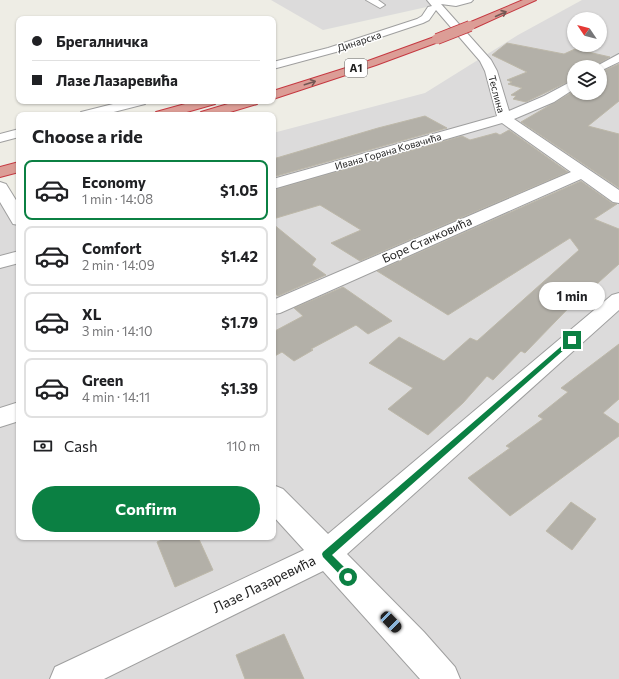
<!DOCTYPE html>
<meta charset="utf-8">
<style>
body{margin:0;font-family:Commissioner,sans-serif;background:#f6f6f6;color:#202124;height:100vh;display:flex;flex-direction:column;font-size:15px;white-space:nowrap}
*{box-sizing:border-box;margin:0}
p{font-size:13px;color:#757577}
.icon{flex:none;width:22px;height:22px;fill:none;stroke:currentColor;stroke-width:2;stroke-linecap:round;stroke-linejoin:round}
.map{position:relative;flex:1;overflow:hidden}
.details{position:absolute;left:16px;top:112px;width:260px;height:428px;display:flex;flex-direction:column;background:#fff;border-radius:8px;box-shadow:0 1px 3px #0004}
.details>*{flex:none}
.hud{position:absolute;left:16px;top:16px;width:260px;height:88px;border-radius:8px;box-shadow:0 1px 3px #0004;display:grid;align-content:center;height:88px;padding:0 16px;background:#fff}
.needle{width:26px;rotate:305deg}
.buttons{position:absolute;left:567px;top:12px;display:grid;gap:8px}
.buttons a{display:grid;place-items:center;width:40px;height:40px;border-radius:50%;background:#fff;box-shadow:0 1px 3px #0004;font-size:20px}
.end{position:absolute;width:18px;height:18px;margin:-9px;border:5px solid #0b8043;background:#fff;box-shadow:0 0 0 2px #fff}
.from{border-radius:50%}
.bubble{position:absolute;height:28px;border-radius:14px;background:#fff;box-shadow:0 1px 3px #0004;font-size:13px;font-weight:700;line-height:28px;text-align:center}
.car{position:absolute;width:12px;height:24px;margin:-12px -6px;border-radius:5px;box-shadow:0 0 3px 1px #0007;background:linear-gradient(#222 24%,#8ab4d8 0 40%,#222 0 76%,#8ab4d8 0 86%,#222 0)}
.hud b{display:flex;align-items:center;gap:14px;height:38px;font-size:15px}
.hud b+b{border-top:1px solid #e0e0e0}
.hud i{width:10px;height:10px;background:#202124}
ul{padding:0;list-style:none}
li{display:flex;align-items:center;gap:12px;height:60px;margin:0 8px 6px;padding:0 8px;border:2px solid #e0e0e0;border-radius:8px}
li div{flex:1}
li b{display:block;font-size:15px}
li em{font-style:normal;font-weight:700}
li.selected{border-color:#0b8043}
li>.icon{width:36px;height:36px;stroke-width:1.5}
h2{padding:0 16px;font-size:18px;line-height:48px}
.pay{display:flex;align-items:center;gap:10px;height:44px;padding:0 16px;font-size:15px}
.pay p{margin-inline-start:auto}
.primary-button{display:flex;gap:8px;margin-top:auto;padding:8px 16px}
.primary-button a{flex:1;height:46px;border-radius:24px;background:#0b8043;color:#fff;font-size:16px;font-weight:700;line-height:46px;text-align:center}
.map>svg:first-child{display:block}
</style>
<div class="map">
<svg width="619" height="679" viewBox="0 0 619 679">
<rect width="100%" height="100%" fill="#eeede5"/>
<path fill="#dcdbdb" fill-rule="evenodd" d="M271 0H458L323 30Z
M582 0H619V679H0V204L19 199V537H273V133L425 93 518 35ZM574 19H600V45H574ZM574 67H600V93H574Z"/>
<path fill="#b3b0a8" stroke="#bdb8a9" d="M507 43 564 54 575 49 610 57 594 67H574V79L526 102 513 99 516 96 511 95 522 88 508 84 512 82 507 80 527 72 492 55Z
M619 64V101L588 126 619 134V188L521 122 574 91V93H600V72Z
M425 116 447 128 273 177V159L378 128Z
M509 130 568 172 360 261 331 243 361 230 320 205 273 219V190L462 136 470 140 496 133 500 135Z
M581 181 612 203 617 204 594 219 619 229V264L589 291 586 290 525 353 521 351 493 380 487 376 463 403 428 435 388 409 413 388 369 363 399 337 444 361 470 338 477 341 579 250 570 238 448 315 377 271Z
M273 224 316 259 312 265 326 275 278 296 273 292Z
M343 287 392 321 368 334 356 325 311 349 313 350 294 361 282 352 273 357V332L303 316 294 308Z
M619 344V399L603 413 619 424V436L510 516 468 478 510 448 506 446 543 419 538 416 568 392 561 388Z
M571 502 596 519 572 550 546 531Z
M169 537H198L213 570 175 587 157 542Z
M284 634 304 679H245L236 655Z"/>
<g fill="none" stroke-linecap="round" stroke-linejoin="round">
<defs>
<path id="minor" d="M366 0H378L385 5 380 8Z
M427 0H473L471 2 456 6 441 4 491 60 497 71 509 111 544 96 574 80V89L554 102 514 119 619 190V203L613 202 581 179 280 313 273 314V300L571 172 502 123 273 189V179L497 116 485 71 480 61 436 10 429 20 423 23 336 52 273 69V62L328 48 417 19 422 16 428 7 432 6Z
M619 54V62L600 71V67H595Z
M125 101H146L145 104 102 115H79L81 112Z
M19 129V137L0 142V134Z
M0 182 6 184 19 205V225L13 224 0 202Z
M19 251V263L0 268V256Z
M619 293V310L347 554 424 632 455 667 460 679H420L323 571 104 679H50L55 667 304 550 273 516V485L283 489 328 534 612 295Z
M19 402V421L0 427V408Z"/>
<path id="motorway" d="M523 0H536L474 28H466L465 26 466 24Z
M437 36 442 39 441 41 376 65 273 99V91L368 61Z
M196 101H216L215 104 176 115H154L156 112Z
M238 101H258L257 104 220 115H199L201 112Z
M19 162V172L0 177V167Z"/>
</defs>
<use href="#minor" stroke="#9f9f9f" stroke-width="2"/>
<use href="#motorway" stroke="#c53941" stroke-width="2"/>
<use href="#minor" fill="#fff" fill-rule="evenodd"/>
<use href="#motorway" fill="#dc9d96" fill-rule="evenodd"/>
<defs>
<path id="motorway-bridge" d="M437 39 470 26"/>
</defs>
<use href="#motorway-bridge" stroke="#c53941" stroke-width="12" stroke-linecap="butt"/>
<use href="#motorway-bridge" stroke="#dc9d96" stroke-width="10"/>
</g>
<defs><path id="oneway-shaft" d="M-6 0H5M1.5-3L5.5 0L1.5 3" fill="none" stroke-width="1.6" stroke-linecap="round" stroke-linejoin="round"/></defs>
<g stroke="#735754">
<use href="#oneway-shaft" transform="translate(501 14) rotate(-24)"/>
<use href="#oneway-shaft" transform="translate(310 83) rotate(-18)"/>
</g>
<path fill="#0b8043" d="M572 337 574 338V341L332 555 351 574 352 577 351 580 348 581 345 580 323 557 322 554 323 552Z"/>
<g text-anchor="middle" stroke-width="3" stroke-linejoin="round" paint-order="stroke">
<g font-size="10" fill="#1e1e1e" stroke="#fff">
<text transform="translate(359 41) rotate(-18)" y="4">Динарска</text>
<text transform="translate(497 94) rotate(75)" y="4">Теслина</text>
<text transform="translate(388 151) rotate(-16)" y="4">Ивана Горана Ковачића</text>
</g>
<rect fill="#fff" stroke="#626262" stroke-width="1" x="345" y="59" width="22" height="18" rx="3"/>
<g font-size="11" font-weight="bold" fill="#1e1e1e">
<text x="356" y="72">A1</text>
</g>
<g font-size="12" fill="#1e1e1e" stroke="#fff">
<text transform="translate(427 240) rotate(-24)" y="4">Боре Станковића</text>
</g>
<g font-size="14" fill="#1e1e1e" stroke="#fff">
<text transform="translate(264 584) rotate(-26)" y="5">Лазе Лазаревића</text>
</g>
</g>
</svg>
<div class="buttons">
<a><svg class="needle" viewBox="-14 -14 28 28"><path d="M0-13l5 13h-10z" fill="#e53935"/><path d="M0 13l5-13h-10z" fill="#757577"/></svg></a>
<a><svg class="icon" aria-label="layers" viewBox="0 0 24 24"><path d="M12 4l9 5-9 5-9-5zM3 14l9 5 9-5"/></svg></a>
</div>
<i class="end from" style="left:348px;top:577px"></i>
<i class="end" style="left:572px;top:340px"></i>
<div class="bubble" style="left:539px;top:282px;width:66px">1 min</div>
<i class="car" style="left:391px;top:622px;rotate:136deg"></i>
<div class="hud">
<b><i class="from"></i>Брегалничка</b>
<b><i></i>Лазе Лазаревића</b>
</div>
<section class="details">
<h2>Choose a ride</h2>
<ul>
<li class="selected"><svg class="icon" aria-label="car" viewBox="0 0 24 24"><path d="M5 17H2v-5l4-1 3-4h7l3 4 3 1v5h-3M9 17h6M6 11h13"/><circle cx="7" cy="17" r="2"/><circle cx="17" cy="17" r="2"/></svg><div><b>Economy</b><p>1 min · 14:08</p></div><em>$1.05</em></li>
<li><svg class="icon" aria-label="car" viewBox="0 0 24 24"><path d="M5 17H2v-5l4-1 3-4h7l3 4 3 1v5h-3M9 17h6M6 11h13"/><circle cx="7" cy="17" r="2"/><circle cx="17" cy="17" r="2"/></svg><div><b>Comfort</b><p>2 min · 14:09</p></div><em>$1.42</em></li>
<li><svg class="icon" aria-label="car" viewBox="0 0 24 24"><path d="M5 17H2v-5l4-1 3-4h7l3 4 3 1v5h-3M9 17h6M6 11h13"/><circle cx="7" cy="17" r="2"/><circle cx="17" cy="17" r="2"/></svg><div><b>XL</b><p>3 min · 14:10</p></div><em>$1.79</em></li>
<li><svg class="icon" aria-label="car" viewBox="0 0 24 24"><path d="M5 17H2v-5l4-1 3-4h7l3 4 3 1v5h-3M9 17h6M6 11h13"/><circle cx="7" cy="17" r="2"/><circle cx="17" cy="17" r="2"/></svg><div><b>Green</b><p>4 min · 14:11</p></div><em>$1.39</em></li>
</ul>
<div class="pay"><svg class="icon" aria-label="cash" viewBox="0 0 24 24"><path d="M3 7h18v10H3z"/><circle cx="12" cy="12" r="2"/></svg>Cash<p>110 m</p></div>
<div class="primary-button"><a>Confirm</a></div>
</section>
</div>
